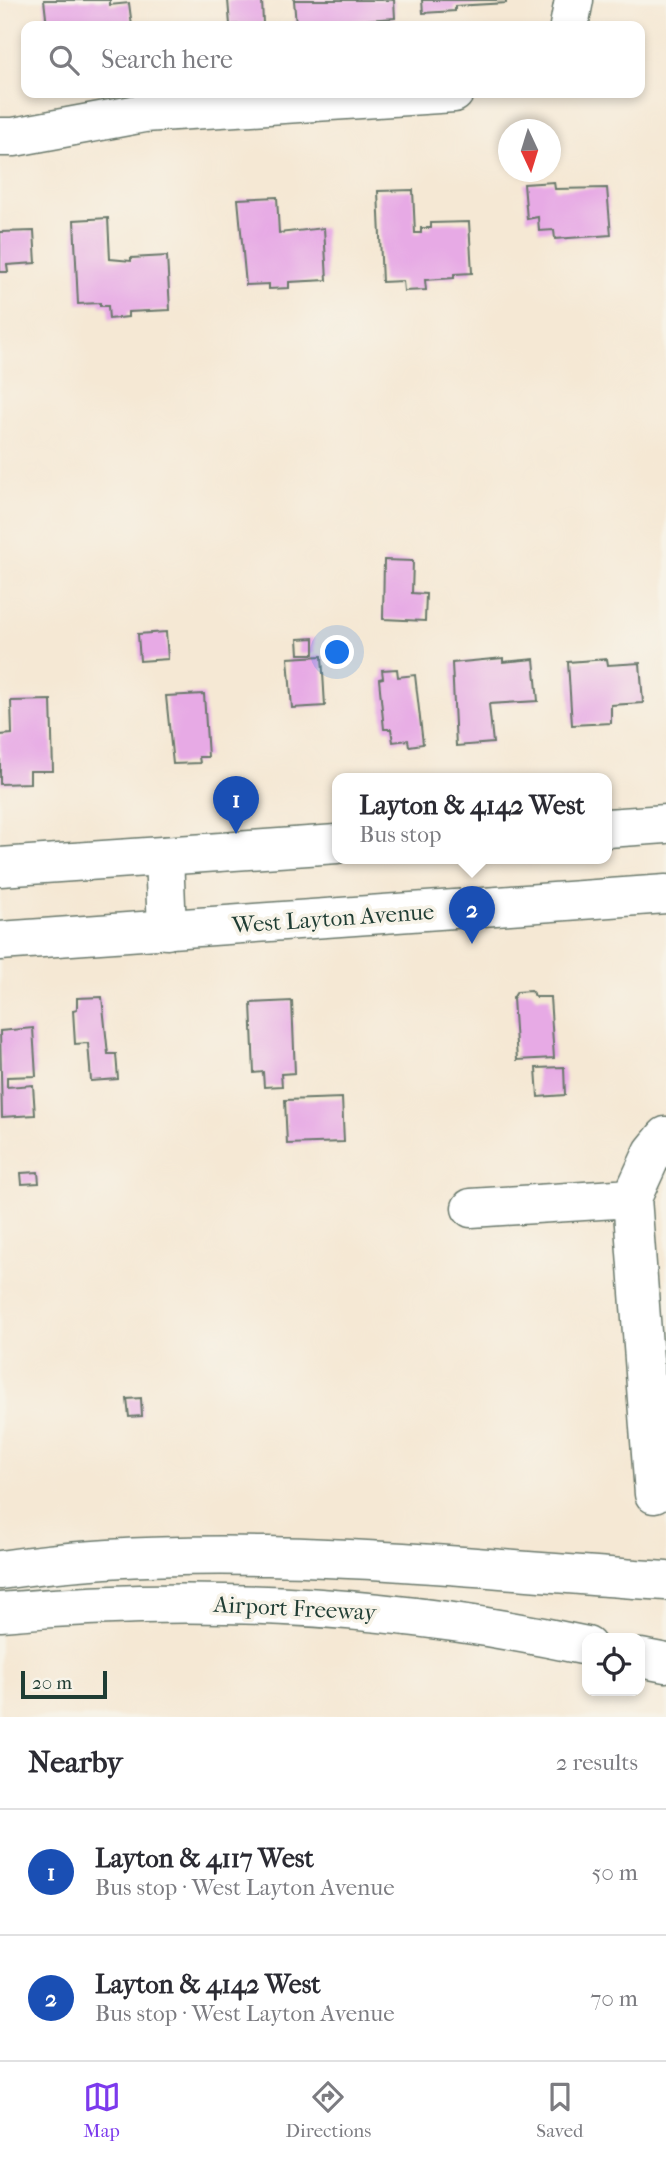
<!DOCTYPE html>
<html lang="en">
<head>
<meta charset="utf-8">
<style>
	body { margin:0; font-family:"IM FELL French Canon",serif; background:#f7f7f7; color:#2b2b33 }
	.controls { position:absolute; right:21px; bottom:21px; display:grid; overflow:hidden; border-radius:14px; box-shadow:0 4px 10px #0003 }
	.controls button { width:63px; height:63px; display:grid; place-items:center; padding:0; border:0; border-bottom:2px solid #e1e1e2; background:#fff; color:#2b2b33; font:35px sans-serif }
	.compass { position:absolute; left:498px; top:119px; width:63px; height:63px; border-radius:50%; background:#fff; box-shadow:0 4px 10px #0003; rotate:176deg }
	.scale { position:absolute; left:21px; bottom:18px; width:86px; box-sizing:border-box; padding-left:7px; border:4px solid #1f3d34; border-top:0; font-size:19px; line-height:24px; white-space:nowrap; color:#1f3d34; -webkit-text-stroke:5px #f7f3e8; paint-order:stroke }
	.you { position:absolute; left:338px; top:653px; width:24px; height:24px; margin:-18px; border:5px solid #fff; border-radius:50%; background:#1a73e8; box-shadow:0 0 0 10px #1a73e833 }
	.badge { display:grid; place-items:center; width:46px; height:46px; border-radius:50%; background:#7c3aed; color:#fff; font-size:23px; font-weight:700 }
	.pin { position:absolute; translate:-50% -58px; filter:drop-shadow(0 2px 4px #0008) }
	.pin::after { content:''; position:absolute; top:37px; width:24px; height:21px; background:inherit; clip-path:polygon(0 0,100% 0,50% 100%) }
	.popup { position:absolute; left:332px; top:773px; width:280px; height:91px; box-sizing:border-box; display:grid; place-content:center; border-radius:14px; background:#fff; filter:drop-shadow(0 2px 5px #0005); font-size:23px; white-space:nowrap; color:#7c7c81 }
	.popup b { font-size:26px; color:#2b2b33 }
	.popup::after { content:''; position:absolute; left:50%; top:100%; margin-left:-14px; border:14px solid transparent; border-top-color:#fff }
	.list { margin:0; padding:0; list-style:none }
	h2 { display:flex; justify-content:space-between; align-items:center; height:91px; margin:0; padding:0 28px; font-size:30px }
	h2 small { font-size:23px; font-weight:400; color:#7c7c81 }
	.list li { display:grid; grid-template-columns:46px 1fr auto; gap:21px; align-items:center; box-sizing:border-box; height:126px; padding:0 28px; border-top:2px solid #e1e1e2 }
	.list b { display:block; font-size:26px; white-space:nowrap }
	.list p { margin:0; font-size:23px; white-space:nowrap; color:#7c7c81 }
	.list em { font-size:23px; font-style:normal; color:#7c7c81 }
	.icon { flex:none; width:38px; height:38px; fill:none; stroke:currentColor; stroke-width:2; stroke-linecap:round; stroke-linejoin:round }
	.map { position:relative; flex:none; width:666px; height:1717px; overflow:hidden }
	.search { position:absolute; background:#fff; box-shadow:0 4px 10px #0003; left:21px; right:21px; top:21px; height:77px; display:flex; align-items:center; gap:18px; box-sizing:border-box; padding:0 24px; border-radius:14px; color:#7c7c81; font-size:26px }
	.sheet { height:343px; background:#fff }
	nav { display:flex; justify-content:space-around; align-items:center; box-sizing:border-box; height:98px; border-top:2px solid #e1e1e2; background:#fff; font-size:19px; color:#7c7c81 }
	nav a { display:grid; justify-items:center; gap:4px }
	nav .on { color:#7c3aed }
	.map>svg:first-child { display:block }
	.building { fill:#e7aae5 }
	.lines { fill:none; stroke-linecap:round; stroke-linejoin:round }
	.minor-casing { stroke:#6a796c; stroke-width:41 }
	.major-casing { stroke:#6a796c; stroke-width:41 }
	.highway-casing { stroke:#6a796c; stroke-width:41 }
	.minor { stroke:#fff; stroke-width:38 }
	.major { stroke:#fff; stroke-width:38 }
	.highway { stroke:#fff; stroke-width:38 }
	.labels { text-anchor:middle; stroke-width:7; stroke-linejoin:round; paint-order:stroke }
	.street-label { font-size:23px; fill:#1f3d34; stroke:#f7f3e8 }
</style>
</head>
<body>
<div class="map">
<svg width="666" height="1717" viewBox="0 0 666 1717">
	<rect width="100%" height="100%" fill="#f7f3e8"/>
	<filter id="ink" filterUnits="userSpaceOnUse"><feTurbulence type="fractalNoise" baseFrequency=".0143" numOctaves="2"/><feDisplacementMap in="SourceGraphic" scale="14" xChannelSelector="R" yChannelSelector="G"/><feConvolveMatrix kernelMatrix="1 2 1 2 8 2 1 2 1" color-interpolation-filters="sRGB"/></filter>
	<filter id="wash" filterUnits="userSpaceOnUse"><feTurbulence type="fractalNoise" baseFrequency=".00686" numOctaves="4" result="noise"/><feDisplacementMap in="SourceGraphic" scale="28" xChannelSelector="R" yChannelSelector="G"/><feGaussianBlur stdDeviation="1.57" result="paint"/><feColorMatrix in="noise" values="0 0 0 0 0 0 0 0 0 0 0 0 0 0 0 0 0 1.4 0 .05"/><feComposite in="paint" operator="in"/></filter>
	<g filter="url(#wash)">
		<rect width="100%" height="100%" fill="#f5e8d4"/>
		<g id="blocks">
			<path class="building" d="M44,0H110V5L129,3L132,26H47Z
				M228,0H262L263,24L230,25Z
				M294,0H394L395,18L296,25Z
				M422,0H506V3L455,6V11L423,13Z
				M554,182L555,189L607,188L611,235L555,239L554,230L539,231L538,217L527,219L524,184Z
				M413,190L415,233H421V228H431V223L469,222L472,273L454,274V278L425,280L426,290L404,291L403,281L382,282L378,191Z
				M277,197L279,233L324,228L327,280L289,282V288L269,289V284L246,285L238,199Z
				M108,218L110,259L131,261V258L167,256L170,310L128,312V317L109,319L108,306H100V303L78,304L74,220Z
				M34,231L36,263L7,265L8,272H0V232Z
				M384,560L413,561L412,593L426,594L425,621L383,619Z
				M166,632L168,659L140,661L138,634Z
				M314,638V654H299L298,639Z
				M322,656L325,706L292,708L288,658Z
				M503,658V662L534,659L538,701L489,704L493,743L456,746L452,663Z
				M607,659L608,665L640,663L643,703L611,705V723L572,725L568,662Z
				M397,669L398,677L415,675L423,744L409,746L408,740L393,742L391,729H384L379,679L383,678L382,670Z
				M204,694L208,757H199L200,763L173,764L166,696Z
				M51,700L53,771H30V783L0,784V735L12,734L11,701Z
				M531,991L536,997H550L554,1058L517,1060L513,998L517,992Z
				M102,997L108,1054H116L118,1079L91,1081L88,1043L75,1044L73,1010L77,1009V998Z
				M292,1001L295,1073L281,1074L282,1086L264,1087L263,1072L254,1073L251,1003Z
				M33,1028L36,1076L7,1077V1087L33,1085L35,1115L2,1117L0,1031Z
				M564,1067L565,1095L538,1097L536,1068Z
				M342,1098L344,1142L287,1144L285,1100Z
				M38,1172L39,1183L22,1184L21,1173Z
				M141,1398L142,1416L129,1417L127,1399Z"/>
		</g>
	</g>
	<g filter="url(#ink)">
		<use href="#blocks" fill-opacity="0" stroke="#6a796c" stroke-width="2"/>
		<g class="lines">
			<defs>
				<path id="minor" d="M569,26L574,0
					M0,137H14L144,113L454,93
					M164,856L167,930
					M471,1208L632,1198
					M654,1494L632,1198L653,1152L666,1136"/>
				<path id="major" d="M607,828L666,824
					M0,867L337,844
					M0,941L666,894"/>
				<path id="highway" d="M0,1570C220,1538 446,1567 666,1581
					M0,1612C197,1594 394,1604 587,1646
					M640,1658L666,1663"/>
			</defs>
			<use href="#minor" class="minor-casing"/>
			<use href="#major" class="major-casing"/>
			<use href="#highway" class="highway-casing"/>
			<use href="#minor" class="minor"/>
			<use href="#major" class="major"/>
			<use href="#highway" class="highway"/>
		</g>
	</g>
	<g class="labels">
		<g class="street-label">
			<text transform="translate(333 918) rotate(-4)" y="8">West Layton Avenue</text>
			<text transform="translate(295 1608) rotate(3)" y="8">Airport Freeway</text>
		</g>
	</g>
</svg>
<div class="controls">
<button><svg class="icon" aria-label="locate" viewBox="0 0 24 24"><circle cx="12" cy="12" r="6"/><path d="M12 2v4M12 18v4M2 12h4M18 12h4"/></svg></button>
</div>
<svg class="compass" viewBox="-18 -18 36 36"><path d="M0-13l5 13h-10z" fill="#e53935"/><path d="M0 13l5-13h-10z" fill="#7c7c81"/></svg>
<div class="scale">20 m</div>
<div class="you"></div>
<div class="pin badge" style="left:236px;top:834px;background:#1a4fb4">1</div>
<div class="pin badge" style="left:472px;top:944px;background:#1a4fb4">2</div>
<div class="popup"><b>Layton &amp; 4142 West</b>Bus stop</div>
<div class="search"><svg class="icon" aria-label="search" viewBox="0 0 24 24"><circle cx="10" cy="10" r="6"/><path d="M15 15l6 6"/></svg>Search here</div>
</div>
<section class="sheet">
<h2>Nearby<small>2 results</small></h2>
<ul class="list">
<li><span class="badge" style="background:#1a4fb4">1</span><div><b>Layton &amp; 4117 West</b><p>Bus stop · West Layton Avenue</p></div><em>50 m</em></li>
<li><span class="badge" style="background:#1a4fb4">2</span><div><b>Layton &amp; 4142 West</b><p>Bus stop · West Layton Avenue</p></div><em>70 m</em></li>
</ul>
</section>
<nav>
<a class="on"><svg class="icon" aria-label="map" viewBox="0 0 24 24"><path d="M3 6l6-2 6 2 6-2v14l-6 2-6-2-6 2zM9 4v14M15 6v14"/></svg>Map</a>
<a><svg class="icon" aria-label="directions" viewBox="0 0 24 24"><path d="M12 3l9 9-9 9-9-9zM9 14v-3h6M13 9l2 2-2 2"/></svg>Directions</a>
<a><svg class="icon" aria-label="saved" viewBox="0 0 24 24"><path d="M7 4h10v16l-5-4-5 4z"/></svg>Saved</a>
</nav>
</body>
</html>
